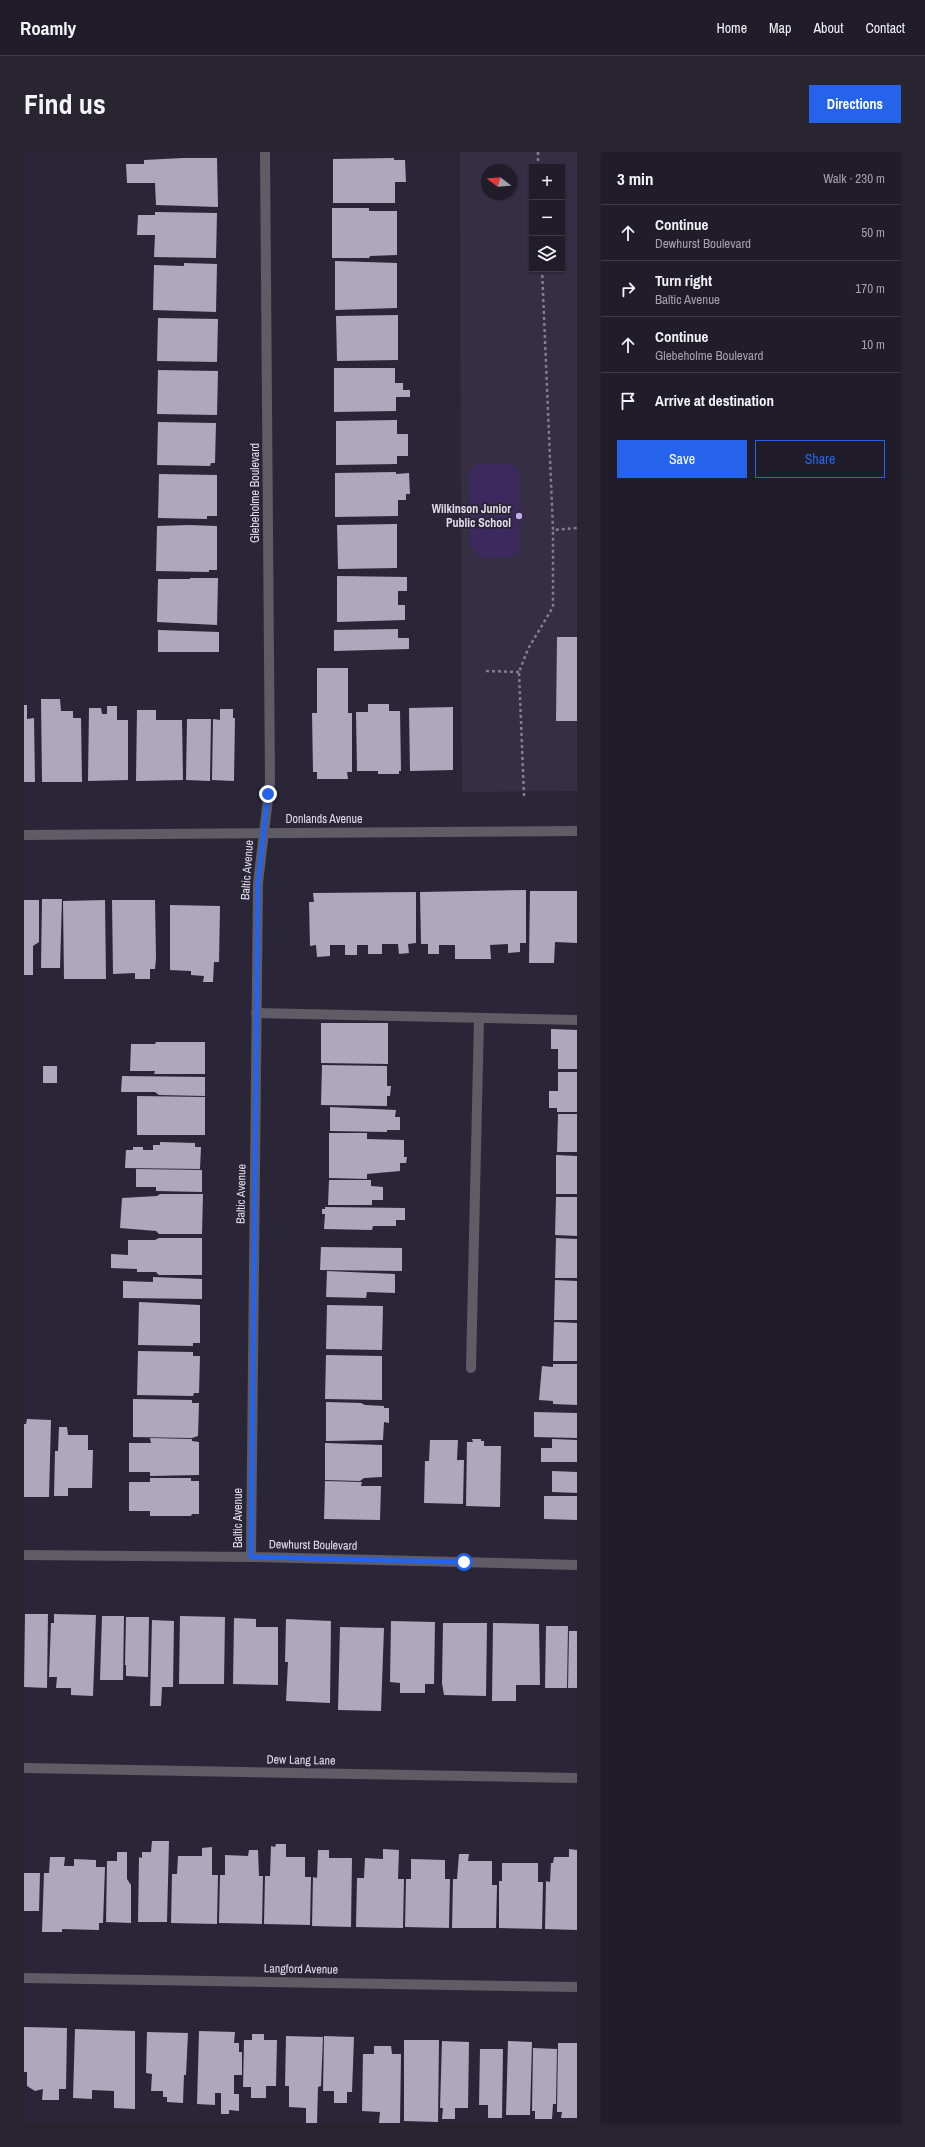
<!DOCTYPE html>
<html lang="en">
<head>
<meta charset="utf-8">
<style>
	body { margin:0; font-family:"Archivo Narrow",sans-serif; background:#282531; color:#f1f3f6 }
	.controls { position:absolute; right:12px; top:12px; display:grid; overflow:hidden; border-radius:0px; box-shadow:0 1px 3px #0004 }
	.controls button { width:36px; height:36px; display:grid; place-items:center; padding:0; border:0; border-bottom:1px solid #3d3a46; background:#201c29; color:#f1f3f6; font:20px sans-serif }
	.compass { position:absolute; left:457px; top:12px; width:36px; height:36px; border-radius:50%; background:#201c29; box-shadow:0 1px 3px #0004; rotate:286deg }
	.stop { position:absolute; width:12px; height:12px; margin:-9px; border:3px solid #2563eb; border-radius:50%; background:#fff }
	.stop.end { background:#2563eb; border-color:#fff; box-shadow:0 1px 4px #0008 }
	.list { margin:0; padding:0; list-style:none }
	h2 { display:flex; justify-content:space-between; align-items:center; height:52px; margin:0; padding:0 16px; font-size:17px }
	h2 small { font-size:13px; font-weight:400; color:#a2a1a8 }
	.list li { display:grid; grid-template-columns:26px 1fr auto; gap:12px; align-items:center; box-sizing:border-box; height:56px; padding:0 16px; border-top:1px solid #3d3a46 }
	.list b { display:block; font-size:15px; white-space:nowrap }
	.list p { margin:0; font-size:13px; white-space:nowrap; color:#a2a1a8 }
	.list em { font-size:13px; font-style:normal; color:#a2a1a8 }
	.actions { display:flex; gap:8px; padding:12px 16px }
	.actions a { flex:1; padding:9px 0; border:1px solid #2563eb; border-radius:0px; text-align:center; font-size:14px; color:#2563eb }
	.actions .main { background:#2563eb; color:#fff }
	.icon { flex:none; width:22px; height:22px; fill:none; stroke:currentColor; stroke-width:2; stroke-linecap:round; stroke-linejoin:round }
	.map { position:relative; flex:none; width:553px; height:1971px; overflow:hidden; border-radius:0px }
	header { display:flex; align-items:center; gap:24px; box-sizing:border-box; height:56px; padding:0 20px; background:#201c29; border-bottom:1px solid #3d3a46 }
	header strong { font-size:19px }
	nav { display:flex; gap:22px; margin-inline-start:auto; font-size:14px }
	.intro { display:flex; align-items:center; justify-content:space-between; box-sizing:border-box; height:96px; padding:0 24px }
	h1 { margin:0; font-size:28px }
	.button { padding:10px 18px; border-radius:0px; background:#2563eb; color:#fff; font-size:14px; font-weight:700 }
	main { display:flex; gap:24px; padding:0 24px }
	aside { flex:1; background:#201c29; border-radius:0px; box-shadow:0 1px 3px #0004 }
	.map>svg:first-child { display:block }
	.built { fill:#352e45; fill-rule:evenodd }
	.green { fill:#3c2a5e }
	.building { fill:#ada8bd }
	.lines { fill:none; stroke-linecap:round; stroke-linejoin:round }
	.path { stroke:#827e8c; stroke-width:2.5; stroke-dasharray:3 3; stroke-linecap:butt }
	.service { stroke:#5f5c65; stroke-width:10 }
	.minor { stroke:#5f5c65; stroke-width:10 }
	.tertiary { stroke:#5f5c65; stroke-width:10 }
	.route { stroke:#2563eb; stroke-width:5 }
	.poi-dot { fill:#bfa9f4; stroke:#2b2637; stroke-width:1.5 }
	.labels { text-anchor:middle; stroke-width:4; stroke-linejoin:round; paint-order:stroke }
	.street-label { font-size:12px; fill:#e0dde8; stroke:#2b2637 }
	.poi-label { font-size:12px; font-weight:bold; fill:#e0dde8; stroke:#2b2637; text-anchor:end }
</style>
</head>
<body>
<header>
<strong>Roamly</strong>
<nav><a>Home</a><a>Map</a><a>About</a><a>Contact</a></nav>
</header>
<div class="intro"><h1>Find us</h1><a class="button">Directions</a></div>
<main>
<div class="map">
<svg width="553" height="1971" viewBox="0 0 553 1971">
	<rect width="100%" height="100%" fill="#2b2637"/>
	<path class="built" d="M436,0H553V639L438,640ZM508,15H538V117H508ZM463,18H487V42H463Z"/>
	<path class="green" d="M454,312H487L495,320V398L488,405L457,406L446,393L445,320Z"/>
	<path class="building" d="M159,6H193L194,55L132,53L131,31H103L102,12H120V8Z
		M370,6V8H381L382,30H371V51H309V7Z
		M308,56H345V59H373V103L346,104L345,106H308Z
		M131,60L193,61L192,106L130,105L131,83H113L114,63H131Z
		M311,109L373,111V156L311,158Z
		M160,111L193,112L192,160L129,158L130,113L160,114Z
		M374,163V208L313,209L312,164Z
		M134,166L194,167L193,210L133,209Z
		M310,216H371V231H379V238H386V245H372V259L310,260Z
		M134,218L194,219L193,263L133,262Z
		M373,268V282H384V304H373V312L312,313V269Z
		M134,270L192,271L191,311H187L186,314L133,313Z
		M372,320V322L385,321L386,342H382V348H374V364L311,365V321Z
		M135,322L193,323V364H183V367L134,366Z
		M373,372V416L314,417L313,373Z
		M165,373L193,374V418H185V420L132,419L133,374Z
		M313,424L383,425V439H374V453H381V468L313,470Z
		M166,426H194L193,473L133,470L134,427H166Z
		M374,477V486H385V497L310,499V478Z
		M134,478L195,480V500H134Z
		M533,485H553V569H532Z
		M293,516H324V561H328V620H323L324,627H293V620H289L288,561H293Z
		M17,547H36L37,559H49V566H57L58,630H18Z
		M344,552H365V559H376L377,619H375V622H354V619H333L332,560H344Z
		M0,553H3V567L10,566L11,630H0Z
		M83,554H93V568H104V628L64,629L65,556H77L78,562H83Z
		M429,555V618L386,619L385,556Z
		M196,557H209V566H211L210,629L188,628L189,567L196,568Z
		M113,558H132V568H158L159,628L112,629Z
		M163,567H187L186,629L162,628Z
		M502,738V791H496V800L484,801V792L466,793L467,807H431V793H415V802H404V792H397L396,740Z
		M506,739H553V791L531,790L530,811H505Z
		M392,740V791L384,792L385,801L375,802L374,792H358V802H344V793H333V803H321V793H306V804L293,805L292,793L286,794L285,750H290L289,741Z
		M18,747H38L36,816H17Z
		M0,748H15V790L9,794V823H0Z
		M81,748L82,827H40L39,749Z
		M88,748H131L132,806L131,817H126V827H111V821L89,822Z
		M146,753L196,754L195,810H190L189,830H179L180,824L167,823V819L146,818Z
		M297,871H364V912L297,911Z
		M527,877L553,878V917H534V897H527Z
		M132,890H181V922H130L131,919H106L107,892H131Z
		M298,913L363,914V934H367L366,944H363V954L297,953Z
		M19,914H33V931H19Z
		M534,920H553V960H533V956H525V939H534Z
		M98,924L181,925V944L135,943L131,940H97Z
		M113,944L181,945V983H113Z
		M306,955L372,958L371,965H376V978H363V980L306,979Z
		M534,962H553V1000H533Z
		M305,981H343V987L380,988V1005H383L382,1011H376V1019L343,1022V1027L305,1026Z
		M136,990L171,991V995H177L176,1017L101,1016L102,998H109V995H119V998H129V993H136Z
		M532,1003L553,1004V1042H532Z
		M112,1017L178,1018V1040L132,1039V1035H112Z
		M305,1028H347V1034L359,1035V1048H348V1053H304Z
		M136,1042H179L178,1082H135L132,1079L96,1076L98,1046L133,1044Z
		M532,1045H553V1084L531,1083Z
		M301,1055L381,1056V1068H372V1074H349L348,1078L300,1077L301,1062H298V1057H301Z
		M135,1086H178V1123H135L132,1120H113V1117L87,1116V1102L104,1103V1088H131Z
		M532,1086L553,1087V1126H531Z
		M297,1095L378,1096V1119L296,1118Z
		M303,1119L371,1122V1141L343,1140L342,1146L302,1145Z
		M129,1125L178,1127V1147L99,1146V1129L129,1130Z
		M531,1128L553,1129V1168H530Z
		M115,1150L176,1153V1191H169V1194L114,1193Z
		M303,1153L359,1154L358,1198L302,1197Z
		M530,1170L553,1171V1209H529Z
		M114,1199L169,1200V1204H176L175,1241H170L169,1244L113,1243Z
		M302,1203L358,1204V1248L301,1247Z
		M529,1212H553V1253L529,1252V1249L515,1248L518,1214L529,1215Z
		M109,1247L168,1248V1251H175L174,1284L168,1286L109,1285Z
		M302,1250L337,1251L341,1253L360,1254V1256H365V1271L360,1270L359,1288L302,1289Z
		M510,1260L553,1261V1286L510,1285Z
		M3,1267L27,1268L25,1345H0V1272H2Z
		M35,1275H43L44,1283H64V1298H69L68,1336H44V1344H30L31,1299H34Z
		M126,1286L168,1287V1289L175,1290V1323L126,1324V1320H105V1291H127Z
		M448,1287H457V1289H460V1294H477L476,1355L442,1354L443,1290H449Z
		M528,1287L553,1288V1310H517V1296H528Z
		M406,1288H434L433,1308H440L439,1352L400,1351L401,1309H405Z
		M301,1291L358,1293V1325L340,1326L336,1329L301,1328Z
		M528,1319L553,1320V1341L528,1340Z
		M126,1326H167V1329H175V1362H168L167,1364H126V1359H105V1330H126Z
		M301,1329L338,1330L337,1334H357L356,1368L300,1367Z
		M520,1344H553V1368L520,1367Z
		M1,1462H24L23,1536L0,1535Z
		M30,1462L72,1463L69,1544L47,1543V1536H32L33,1525H25L27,1471H30Z
		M78,1464H100L99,1528H76Z
		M156,1464L201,1465L200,1532H155Z
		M102,1465H125L124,1525L102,1524V1513H101Z
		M210,1466L232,1467V1475H254V1533L209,1532Z
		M262,1467L307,1469L306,1551L262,1549L264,1510H261Z
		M128,1468L150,1469L149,1535H138L137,1554H126Z
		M367,1469L411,1470L410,1532H401V1541H376V1531L366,1530Z
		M419,1471H463L462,1544L420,1543L418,1531Z
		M469,1471L515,1472L516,1533H492V1549H468Z
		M522,1474H544L543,1536H521Z
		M316,1475L360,1476L357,1559L314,1558Z
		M545,1479H553V1536H544Z
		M128,1689H145L143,1770H114L115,1705L118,1706V1700H127Z
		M252,1692H262V1705H281V1725H287L286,1773L240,1772L241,1724H246L247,1694L251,1695Z
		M188,1695V1723H194L193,1772L147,1771L148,1722H153L154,1704H178V1696Z
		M359,1697L375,1698L374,1727H380L379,1776L332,1775L333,1726H340L341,1706L359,1707Z
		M545,1697L553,1698V1778L521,1777L522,1729L526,1730L527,1711H529L530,1705H545Z
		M225,1698H234L235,1724H239L238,1772L195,1771L196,1723H201V1703L224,1704Z
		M294,1698H305V1706H328L327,1775L288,1774L289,1725L293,1726Z
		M93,1700H103V1727L107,1733V1771L82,1770L83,1709H93Z
		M435,1702H445L444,1709H468V1733H473L472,1776H428L429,1727H433Z
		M26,1705H41L40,1714H50V1707L72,1708V1715H81L79,1771H75V1778L38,1777V1780H18L20,1721H25Z
		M387,1707L421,1708V1727H426L425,1776L381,1775L382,1727H387Z
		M478,1711H514V1730H519L518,1777L475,1776V1729H478Z
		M0,1721H16L15,1759H0Z
		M0,1875L43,1876L42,1937H35V1948H18L19,1937L11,1939L3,1934V1920H0Z
		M51,1877L111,1879V1957L90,1956V1939L68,1938V1947L49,1946Z
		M175,1879L211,1880L210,1891H215V1900H218V1923H210V1942H215V1959L205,1958V1962H197V1941H191V1953L173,1952Z
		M123,1880L164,1881L162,1923H160L159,1951L143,1950V1945H139V1939H127L128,1922L122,1921Z
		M228,1882H240V1888H253L252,1934H242V1946H227V1935H219L220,1888H228Z
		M262,1884L299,1885L297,1934L294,1935L293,1971H282V1956L265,1955V1934H261Z
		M300,1884L330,1885L328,1940H323V1951H310V1939H299Z
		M380,1888H415L414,1970L380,1969Z
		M418,1889L445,1890L444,1956H431V1967H418L419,1956H416Z
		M484,1889L508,1890L506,1963H482Z
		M534,1891H553V1966H537L538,1960H533Z
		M350,1894H367L368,1902H377L376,1971H355L356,1960L338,1959L339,1902H350Z
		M509,1896L533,1897L532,1952H529L528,1967H511V1959H508Z
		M456,1897H479L478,1966H464V1953H455Z"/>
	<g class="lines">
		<path class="path" d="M514,0V15
			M518,117L529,378L553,376
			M462,519L495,520
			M500,644L495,520L504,497L529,455V378"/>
		<path class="service" d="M232,861L553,868
			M447,1216L455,867
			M0,1616L553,1626"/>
		<path class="minor" d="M0,1403L227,1405L553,1413
			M227,1405L234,731L246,630L241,0
			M0,1826L553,1835"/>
		<path class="tertiary" d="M0,683L553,679"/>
	</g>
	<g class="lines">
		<path class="route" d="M244,642L234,731L227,1405L440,1410"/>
	</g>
	<circle class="poi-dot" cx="495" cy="364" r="4"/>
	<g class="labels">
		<g class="street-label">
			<text transform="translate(231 341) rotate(-90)" y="4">Glebeholme Boulevard</text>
			<text x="300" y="671">Donlands Avenue</text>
			<text transform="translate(223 718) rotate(-86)" y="4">Baltic Avenue</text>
			<text transform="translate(217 1042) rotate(-89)" y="4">Baltic Avenue</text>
			<text transform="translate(214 1366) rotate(-90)" y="4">Baltic Avenue</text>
			<text transform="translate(289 1393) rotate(1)" y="4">Dewhurst Boulevard</text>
			<text transform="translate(277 1608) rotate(1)" y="4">Dew Lang Lane</text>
			<text transform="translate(277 1817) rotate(1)" y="4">Langford Avenue</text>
		</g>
		<g class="poi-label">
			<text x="487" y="361">Wilkinson Junior<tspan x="487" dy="14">Public School</tspan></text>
		</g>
	</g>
</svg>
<div class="controls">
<button>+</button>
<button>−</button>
<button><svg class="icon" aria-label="layers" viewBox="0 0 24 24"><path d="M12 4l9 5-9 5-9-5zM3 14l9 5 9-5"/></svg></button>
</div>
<svg class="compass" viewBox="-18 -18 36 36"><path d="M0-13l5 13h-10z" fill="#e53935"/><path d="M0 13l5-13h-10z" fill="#a2a1a8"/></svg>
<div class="stop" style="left:440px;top:1410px"></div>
<div class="stop end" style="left:244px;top:642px"></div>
</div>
<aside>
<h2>3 min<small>Walk · 230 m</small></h2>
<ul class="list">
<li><svg class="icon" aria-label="ahead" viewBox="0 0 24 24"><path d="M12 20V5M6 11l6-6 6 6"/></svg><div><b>Continue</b><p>Dewhurst Boulevard</p></div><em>50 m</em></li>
<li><svg class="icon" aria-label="right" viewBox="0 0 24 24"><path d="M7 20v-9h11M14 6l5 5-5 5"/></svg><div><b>Turn right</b><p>Baltic Avenue</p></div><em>170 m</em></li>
<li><svg class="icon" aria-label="ahead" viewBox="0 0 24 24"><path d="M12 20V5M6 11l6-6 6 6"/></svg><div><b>Continue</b><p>Glebeholme Boulevard</p></div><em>10 m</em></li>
<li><svg class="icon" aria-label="arrive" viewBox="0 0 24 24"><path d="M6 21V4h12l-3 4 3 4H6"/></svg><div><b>Arrive at destination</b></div></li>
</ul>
<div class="actions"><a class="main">Save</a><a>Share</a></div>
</aside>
</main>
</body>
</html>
